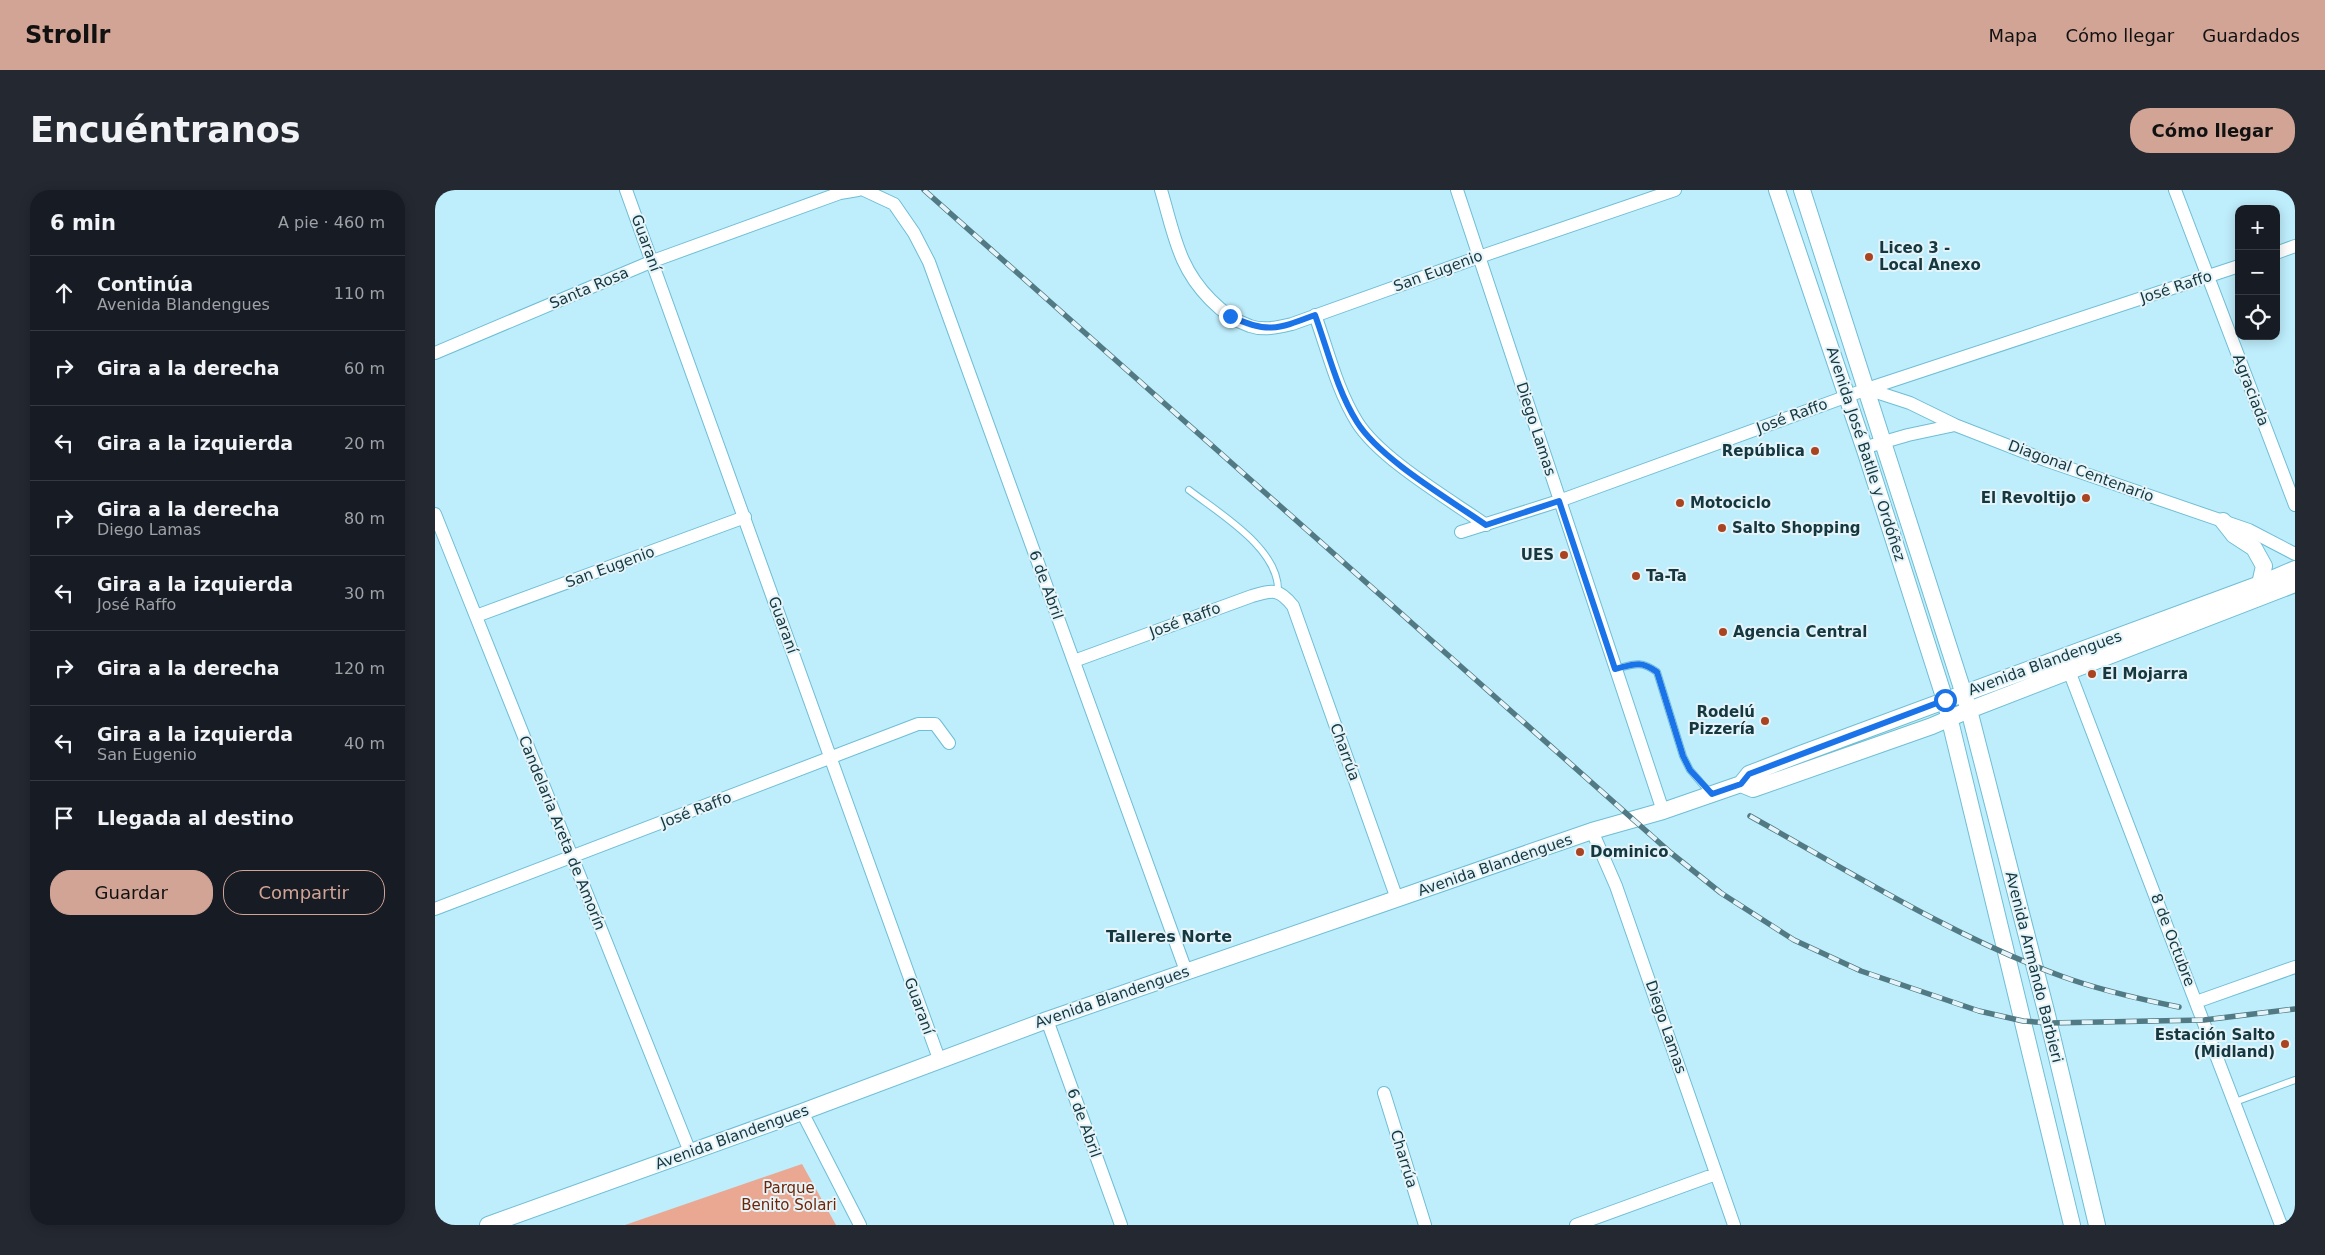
<!DOCTYPE html>
<html lang="es">
<head>
<meta charset="utf-8">
<style>
	body { margin:0; font-family:"DejaVu Sans",sans-serif; background:#242831; color:#f1f3f6 }
	.controls { position:absolute; right:15px; top:15px; display:grid; overflow:hidden; border-radius:10px; box-shadow:0 2px 12px #0003 }
	.controls button { width:45px; height:45px; display:grid; place-items:center; padding:0; border:0; border-bottom:1px solid #363941; background:#171b24; color:#f1f3f6; font:25px sans-serif }
	.stop { position:absolute; width:15px; height:15px; margin:-11px; border:4px solid #1a73e8; border-radius:50%; background:#fff }
	.stop.end { background:#1a73e8; border-color:#fff; box-shadow:0 1px 5px #0008 }
	.list { margin:0; padding:0; list-style:none }
	h2 { display:flex; justify-content:space-between; align-items:center; height:65px; margin:0; padding:0 20px; font-size:21px }
	h2 small { font-size:16px; font-weight:400; color:#9ea1a6 }
	.list li { display:grid; grid-template-columns:32px 1fr auto; gap:15px; align-items:center; box-sizing:border-box; height:75px; padding:0 20px; border-top:1px solid #363941 }
	.list b { display:block; font-size:19px; white-space:nowrap }
	.list p { margin:0; font-size:16px; white-space:nowrap; color:#9ea1a6 }
	.list em { font-size:16px; font-style:normal; color:#9ea1a6 }
	.actions { display:flex; gap:10px; padding:15px 20px }
	.actions a { flex:1; padding:11px 0; border:1px solid #d1a495; border-radius:20px; text-align:center; font-size:18px; color:#d1a495 }
	.actions .main { background:#d1a495; color:#111 }
	.icon { flex:none; width:28px; height:28px; fill:none; stroke:currentColor; stroke-width:2; stroke-linecap:round; stroke-linejoin:round }
	.map { position:relative; flex:none; width:1860px; height:1035px; overflow:hidden; border-radius:20px }
	header { display:flex; align-items:center; gap:30px; box-sizing:border-box; height:70px; padding:0 25px; background:#d1a495; color:#111 }
	header strong { font-size:24px }
	nav { display:flex; gap:28px; margin-inline-start:auto; font-size:18px }
	.intro { display:flex; align-items:center; justify-content:space-between; box-sizing:border-box; height:120px; padding:0 30px }
	h1 { margin:0; font-size:35px }
	.button { padding:12px 22px; border-radius:20px; background:#d1a495; color:#111; font-size:18px; font-weight:700 }
	main { display:flex; gap:30px; padding:0 30px }
	aside { flex:1; background:#171b24; border-radius:20px; box-shadow:0 2px 12px #0003 }
	.map>svg:first-child { display:block }
	.green { fill:#eaa892 }
	.lines { fill:none; stroke-linecap:round; stroke-linejoin:round }
	.service-casing { stroke:#6ebed5; stroke-width:8 }
	.minor-casing { stroke:#6ebed5; stroke-width:14 }
	.tertiary-casing { stroke:#6ebed5; stroke-width:18 }
	.service { stroke:#fff; stroke-width:6 }
	.minor { stroke:#fff; stroke-width:12 }
	.tertiary { stroke:#fff; stroke-width:16 }
	.rail-casing { stroke:#527a84; stroke-width:5.5 }
	.rail { stroke:#e5f4f9; stroke-width:4; stroke-dasharray:11; stroke-linecap:butt }
	.route { stroke:#1a73e8; stroke-width:6 }
	.poi-dot { fill:#aa431f; stroke:#e5f4f9; stroke-width:2 }
	.labels { text-anchor:middle; stroke-width:4; stroke-linejoin:round; paint-order:stroke }
	.street-label { font-size:15px; fill:#143740; stroke:#e5f4f9 }
	.poi-label { font-size:15px; font-weight:bold; fill:#143740; stroke:#e5f4f9; text-anchor:start }
	.park-label { font-size:15px; fill:#732405; stroke:#e5f4f9 }
	.neighbourhood-label { font-size:16px; font-weight:bold; fill:#143740; stroke:#e5f4f9 }
</style>
</head>
<body>
<header>
<strong>Strollr</strong>
<nav><a>Mapa</a><a>Cómo llegar</a><a>Guardados</a></nav>
</header>
<div class="intro"><h1>Encuéntranos</h1><a class="button">Cómo llegar</a></div>
<main>
<aside>
<h2>6 min<small>A pie · 460 m</small></h2>
<ul class="list">
<li><svg class="icon" aria-label="ahead" viewBox="0 0 24 24"><path d="M12 20V5M6 11l6-6 6 6"/></svg><div><b>Continúa</b><p>Avenida Blandengues</p></div><em>110 m</em></li>
<li><svg class="icon" aria-label="right" viewBox="0 0 24 24"><path d="M7 20v-9h11M14 6l5 5-5 5"/></svg><div><b>Gira a la derecha</b></div><em>60 m</em></li>
<li><svg class="icon" aria-label="left" viewBox="0 0 24 24"><path d="M17 20v-9H6M10 6l-5 5 5 5"/></svg><div><b>Gira a la izquierda</b></div><em>20 m</em></li>
<li><svg class="icon" aria-label="right" viewBox="0 0 24 24"><path d="M7 20v-9h11M14 6l5 5-5 5"/></svg><div><b>Gira a la derecha</b><p>Diego Lamas</p></div><em>80 m</em></li>
<li><svg class="icon" aria-label="left" viewBox="0 0 24 24"><path d="M17 20v-9H6M10 6l-5 5 5 5"/></svg><div><b>Gira a la izquierda</b><p>José Raffo</p></div><em>30 m</em></li>
<li><svg class="icon" aria-label="right" viewBox="0 0 24 24"><path d="M7 20v-9h11M14 6l5 5-5 5"/></svg><div><b>Gira a la derecha</b></div><em>120 m</em></li>
<li><svg class="icon" aria-label="left" viewBox="0 0 24 24"><path d="M17 20v-9H6M10 6l-5 5 5 5"/></svg><div><b>Gira a la izquierda</b><p>San Eugenio</p></div><em>40 m</em></li>
<li><svg class="icon" aria-label="arrive" viewBox="0 0 24 24"><path d="M6 21V4h12l-3 4 3 4H6"/></svg><div><b>Llegada al destino</b></div></li>
</ul>
<div class="actions"><a class="main">Guardar</a><a>Compartir</a></div>
</aside>
<div class="map">
<svg width="1860" height="1035" viewBox="0 0 1860 1035">
	<rect width="100%" height="100%" fill="#beedfb"/>
	<path class="green" d="M367,974L401,1035H190Z"/>
	<g class="lines">
		<defs>
			<path id="service" d="M754,300C785,324 845,359 843,402
				M1180,479C1199,474 1206,470 1222,482L1248,566L1255,580L1275,603
				M1800,912L1860,890"/>
			<path id="minor" d="M191,0L504,869
				M429,0L459,14L479,43L494,72L751,781
				M726,0C733,23 738,48 748,70C760,97 787,127 815,136C829,141 844,137 857,134L1044,67L1240,0
				M1022,0L1228,621
				M1740,0L1860,315
				M1841,63L1860,56
				M880,125C893,161 902,200 922,232C945,269 1014,309 1051,335
				M0,163L218,71L405,3L423,0
				M1432,199L1475,213L1520,235L1610,270L1814,340L1860,364
				M1431,263L1435,256L1473,245L1520,235
				M0,324L255,962
				M1026,342L1124,311L1432,199L1804,76
				M41,426L310,327
				M639,471L817,406C838,400 844,398 858,416L962,709
				M1631,473L1846,1035
				M1157,641L1181,696L1299,1035
				M0,719L483,534H500L514,553
				M1761,812L1860,777
				M612,830L686,1035
				M949,903L990,1035
				M367,922L425,1035
				M1141,1035L1281,984"/>
			<path id="tertiary" d="M1342,0L1431,263L1510,510L1637,1035
				M1367,0L1534,520L1612,825L1662,1035
				M1788,331L1799,345L1819,358L1829,376L1825,394L1828,401
				M1306,594L1318,599L1497,536L1534,520L1860,394
				M53,1035L367,922L612,830L1157,641L1228,621L1306,594L1314,584L1363,565L1825,394L1860,379"/>
		</defs>
		<use href="#service" class="service-casing"/>
		<use href="#minor" class="minor-casing"/>
		<use href="#tertiary" class="tertiary-casing"/>
		<use href="#service" class="service"/>
		<use href="#minor" class="minor"/>
		<use href="#tertiary" class="tertiary"/>
		<defs>
			<path id="rail" d="M489,0L1236,663L1286,703L1359,750L1426,781L1544,821L1588,831L1614,833L1769,830L1860,819
				M1315,626C1417,683 1517,746 1626,786C1664,800 1704,809 1744,817"/>
		</defs>
		<use href="#rail" class="rail-casing"/>
		<use href="#rail" class="rail"/>
	</g>
	<g class="lines">
		<path class="route" d="M795,126C832,144 843,139 880,125C893,161 902,200 922,232C945,269 1014,309 1051,335L1124,311L1180,479C1199,474 1206,470 1222,482L1248,566L1255,580L1277,604L1306,594L1314,584L1510,510"/>
	</g>
	<g class="poi-dot">
		<circle cx="1434" cy="67" r="5"/>
		<circle cx="1380" cy="261" r="5"/>
		<circle cx="1651" cy="308" r="5"/>
		<circle cx="1245" cy="313" r="5"/>
		<circle cx="1287" cy="338" r="5"/>
		<circle cx="1129" cy="365" r="5"/>
		<circle cx="1201" cy="386" r="5"/>
		<circle cx="1288" cy="442" r="5"/>
		<circle cx="1657" cy="484" r="5"/>
		<circle cx="1330" cy="531" r="5"/>
		<circle cx="1145" cy="662" r="5"/>
		<circle cx="1850" cy="854" r="5"/>
	</g>
	<g class="labels">
		<g class="street-label">
			<text transform="translate(211 53) rotate(70)" y="5">Guaraní</text>
			<text transform="translate(1003 81) rotate(-20)" y="5">San Eugenio</text>
			<text transform="translate(1741 97) rotate(-18)" y="5">José Raffo</text>
			<text transform="translate(154 98) rotate(-23)" y="5">Santa Rosa</text>
			<text transform="translate(1816 200) rotate(69)" y="5">Agraciada</text>
			<text transform="translate(1357 226) rotate(-20)" y="5">José Raffo</text>
			<text transform="translate(1101 239) rotate(72)" y="5">Diego Lamas</text>
			<text transform="translate(1431 264) rotate(72)" y="5">Avenida José Batlle y Ordóñez</text>
			<text transform="translate(1646 281) rotate(20)" y="5">Diagonal Centenario</text>
			<text transform="translate(175 377) rotate(-20)" y="5">San Eugenio</text>
			<text transform="translate(611 395) rotate(70)" y="5">6 de Abril</text>
			<text transform="translate(750 430) rotate(-20)" y="5">José Raffo</text>
			<text transform="translate(348 435) rotate(70)" y="5">Guaraní</text>
			<text transform="translate(1610 473) rotate(-20)" y="5">Avenida Blandengues</text>
			<text transform="translate(910 562) rotate(70)" y="5">Charrúa</text>
			<text transform="translate(261 620) rotate(-21)" y="5">José Raffo</text>
			<text transform="translate(127 643) rotate(68)" y="5">Candelaria Areta de Amorín</text>
			<text transform="translate(1060 675) rotate(-19)" y="5">Avenida Blandengues</text>
			<text transform="translate(1738 750) rotate(69)" y="5">8 de Octubre</text>
			<text transform="translate(1599 777) rotate(76)" y="5">Avenida Armando Barbieri</text>
			<text transform="translate(677 807) rotate(-19)" y="5">Avenida Blandengues</text>
			<text transform="translate(484 816) rotate(70)" y="5">Guaraní</text>
			<text transform="translate(1231 837) rotate(71)" y="5">Diego Lamas</text>
			<text transform="translate(649 933) rotate(70)" y="5">6 de Abril</text>
			<text transform="translate(297 947) rotate(-20)" y="5">Avenida Blandengues</text>
			<text transform="translate(969 969) rotate(73)" y="5">Charrúa</text>
		</g>
		<g class="poi-label">
			<text x="1444" y="63">Liceo 3 -<tspan x="1444" dy="17">Local Anexo</tspan></text>
			<text x="1370" y="266" text-anchor="end">República</text>
			<text x="1641" y="313" text-anchor="end">El Revoltijo</text>
			<text x="1255" y="318">Motociclo</text>
			<text x="1297" y="343">Salto Shopping</text>
			<text x="1119" y="370" text-anchor="end">UES</text>
			<text x="1211" y="391">Ta-Ta</text>
			<text x="1298" y="447">Agencia Central</text>
			<text x="1667" y="489">El Mojarra</text>
			<text x="1320" y="527" text-anchor="end">Rodelú<tspan x="1320" dy="17">Pizzería</tspan></text>
			<text x="1155" y="667">Dominico</text>
			<text x="1840" y="850" text-anchor="end">Estación Salto<tspan x="1840" dy="17">(Midland)</tspan></text>
		</g>
		<g class="park-label">
			<text x="354" y="1003">Parque<tspan x="354" dy="17">Benito Solari</tspan></text>
		</g>
		<g class="neighbourhood-label">
			<text x="734" y="752">Talleres Norte</text>
		</g>
	</g>
</svg>
<div class="controls">
<button>+</button>
<button>−</button>
<button><svg class="icon" aria-label="locate" viewBox="0 0 24 24"><circle cx="12" cy="12" r="6"/><path d="M12 2v4M12 18v4M2 12h4M18 12h4"/></svg></button>
</div>
<div class="stop" style="left:1510px;top:510px"></div>
<div class="stop end" style="left:795px;top:126px"></div>
</div>
</main>
</body>
</html>
